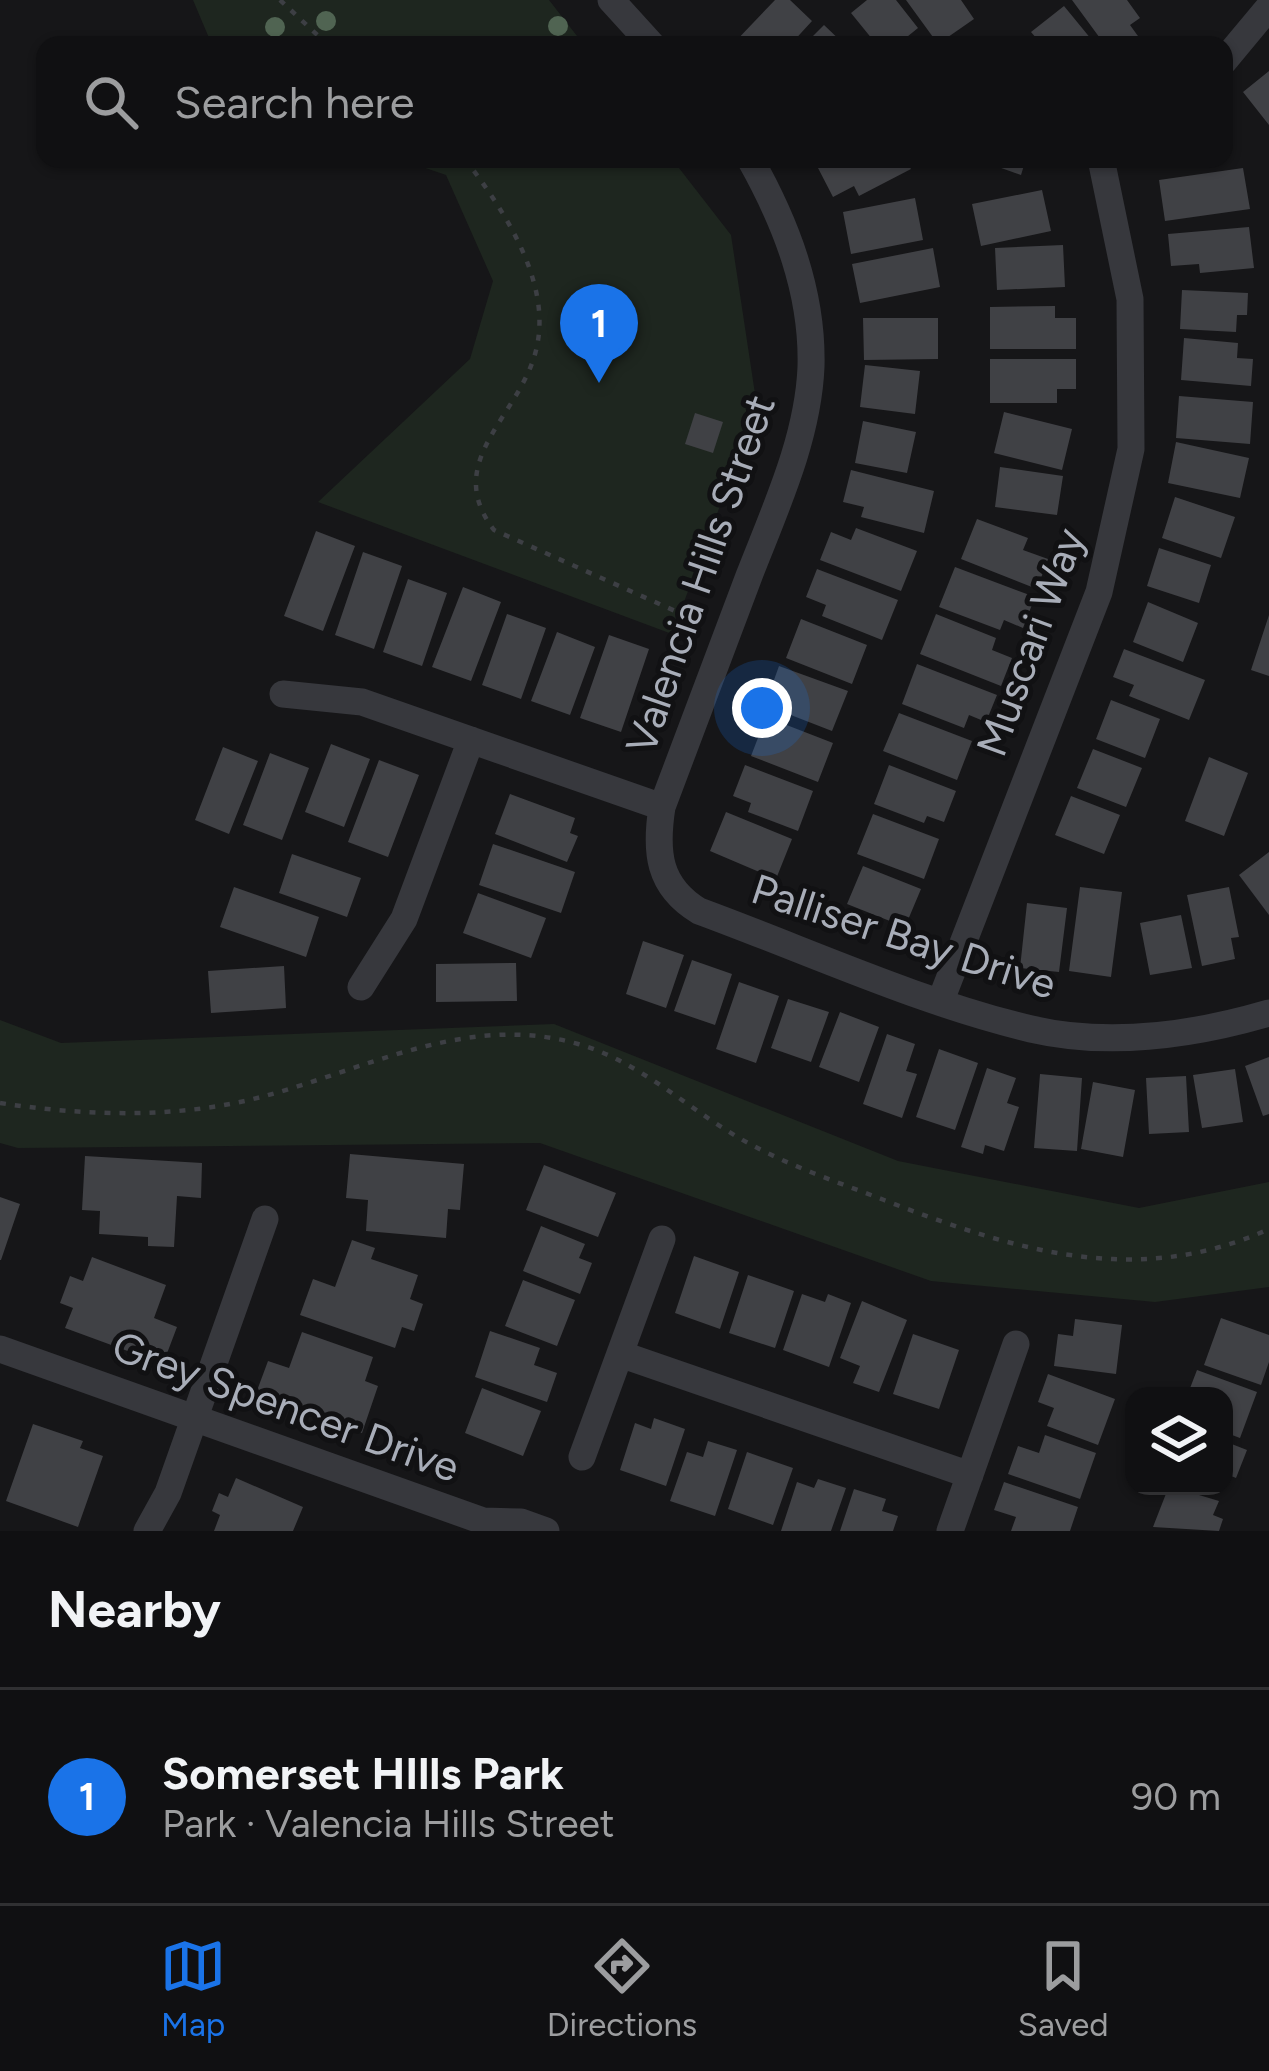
<!DOCTYPE html>
<html lang="en">
<head>
<meta charset="utf-8">
<style>
	body { margin:0; font-family:Figtree,sans-serif; background:#1e1e20; color:#f1f3f6 }
	.controls { position:absolute; right:36px; bottom:36px; display:grid; overflow:hidden; border-radius:24px; box-shadow:0 3px 9px #0004 }
	.controls button { width:108px; height:108px; display:grid; place-items:center; padding:0; border:0; border-bottom:3px solid #303032; background:#101012; color:#f1f3f6; font:60px sans-serif }
	.you { position:absolute; left:762px; top:708px; width:42px; height:42px; margin:-30px; border:9px solid #fff; border-radius:50%; background:#1a73e8; box-shadow:0 0 0 18px #1a73e833 }
	.badge { display:grid; place-items:center; width:78px; height:78px; border-radius:50%; background:#1a73e8; color:#fff; font-size:39px; font-weight:700 }
	.pin { position:absolute; translate:-50% -99px; filter:drop-shadow(0 3px 6px #0008) }
	.pin::after { content:''; position:absolute; top:63px; width:42px; height:36px; background:inherit; clip-path:polygon(0 0,100% 0,50% 100%) }
	.list { margin:0; padding:0; list-style:none }
	h2 { display:flex; justify-content:space-between; align-items:center; height:156px; margin:0; padding:0 48px; font-size:51px }
	h2 small { font-size:39px; font-weight:400; color:#9c9d9f }
	.list li { display:grid; grid-template-columns:78px 1fr auto; gap:36px; align-items:center; box-sizing:border-box; height:216px; padding:0 48px; border-top:3px solid #303032 }
	.list b { display:block; font-size:45px; white-space:nowrap }
	.list p { margin:0; font-size:39px; white-space:nowrap; color:#9c9d9f }
	.list em { font-size:39px; font-style:normal; color:#9c9d9f }
	.icon { flex:none; width:66px; height:66px; fill:none; stroke:currentColor; stroke-width:2; stroke-linecap:round; stroke-linejoin:round }
	.map { position:relative; flex:none; width:1269px; height:1531px; overflow:hidden }
	.search { position:absolute; background:#101012; box-shadow:0 3px 9px #0004; left:36px; right:36px; top:36px; height:132px; display:flex; align-items:center; gap:30px; box-sizing:border-box; padding:0 42px; border-radius:24px; color:#9c9d9f; font-size:45px }
	.sheet { height:372px; background:#101012 }
	nav { display:flex; justify-content:space-around; align-items:center; box-sizing:border-box; height:168px; border-top:3px solid #303032; background:#101012; font-size:33px; color:#9c9d9f }
	nav a { display:grid; justify-items:center; gap:6px }
	nav .on { color:#1a73e8 }
	.map>svg:first-child { display:block }
	.green { fill:#1e261f }
	.building { fill:#404145 }
	.lines { fill:none; stroke-linecap:round; stroke-linejoin:round }
	.path { stroke:#3d3f44; stroke-width:4.5; stroke-dasharray:6 9; stroke-linecap:butt }
	.minor { stroke:#37383d; stroke-width:27 }
	.tree { fill:#506452 }
	.labels { text-anchor:middle; stroke-width:10; stroke-linejoin:round; paint-order:stroke }
	.street-label { font-size:42px; fill:#a8adb8; stroke:#111113 }
</style>
</head>
<body>
<div class="map">
<svg width="1269" height="1531" viewBox="0 0 1269 1531">
	<rect width="100%" height="100%" fill="#161618"/>
	<path class="green" d="M193,0H549L584,45H212Z
		M399,159H672L731,235L757,407L672,634L318,502L470,359L493,281L446,175Z
		M0,1020L61,1043L554,1024L898,1161L1139,1208L1269,1182V1287L1155,1302L931,1281L540,1143L18,1148L0,1143Z"/>
	<path class="building" d="M775,0H790L812,21L790,45H732Z
		M867,0H896L918,28L897,45H877L851,13Z
		M906,0H961L974,19L938,44Z
		M1072,0H1127L1140,18L1130,25L1143,43L1105,45Z
		M1064,6L1096,45H1042L1031,32Z
		M824,25L845,45H804Z
		M1269,71V125L1243,92Z
		M835,159H905L911,169L859,196L854,186L833,197L818,168Z
		M976,159H1026L1021,175Z
		M1243,168L1250,209L1165,221L1159,180Z
		M1042,190L1051,231L981,246L972,204Z
		M915,198L923,240L851,254L843,212Z
		M1249,227L1254,268L1200,273L1199,264L1171,266L1168,234Z
		M1063,245L1065,287L997,290L995,248Z
		M933,248L940,287L860,303L852,264Z
		M1182,290L1248,293L1247,315H1237L1236,332L1180,329Z
		M1055,306V318H1076V349H990V307Z
		M863,318H938V359L864,360Z
		M1184,338L1238,343L1237,358L1253,359L1251,386L1181,380Z
		M990,359H1076V389H1057V403H990Z
		M865,365L920,371L915,414L860,407Z
		M1179,396L1253,402L1250,444L1176,438Z
		M1004,412L1072,429L1062,470L994,453Z
		M695,413L723,422L713,453L685,444Z
		M863,421L916,432L907,473L855,463Z
		M1176,442L1249,458L1240,498L1168,483Z
		M1000,467L1063,476L1057,515L995,507Z
		M851,470L934,491L924,533L861,517L864,507L843,502Z
		M1175,497L1235,517L1221,558L1162,538Z
		M977,519L1028,538L1023,550L1048,559L1037,589L961,559Z
		M856,528L917,551L901,591L820,560L831,532L851,540Z
		M316,531L355,546L323,631L284,616Z
		M1159,548L1211,565L1199,603L1147,586Z
		M363,552L402,566L374,649L335,635Z
		M955,567L1035,597L1023,628L1004,620L1000,630L939,607Z
		M817,569L898,600L882,640L822,616L826,605L806,597Z
		M408,579L447,593L422,666L383,652Z
		M463,587L501,602L471,681L432,667Z
		M1148,602L1198,623L1183,662L1133,642Z
		M507,614L546,628L521,699L482,685Z
		M936,614L996,638L992,650L1012,658L1001,686L920,654Z
		M1269,615V676L1251,670Z
		M801,619L867,645L852,684L786,658Z
		M557,632L595,647L570,715L531,701Z
		M609,635L649,649L621,732L580,718Z
		M1124,649L1205,680L1189,720L1129,696L1134,685L1113,677Z
		M917,664L997,695L986,722L969,715L964,728L902,704Z
		M779,666L848,691L832,731L765,705Z
		M1111,700L1160,719L1145,758L1096,739Z
		M899,713L972,741L957,780L883,751Z
		M766,717L833,743L818,782L751,756Z
		M331,744L370,759L344,827L305,812Z
		M223,747L258,761L229,834L195,820Z
		M1093,749L1142,768L1126,807L1077,788Z
		M270,753L309,768L282,840L243,825Z
		M1209,757L1248,773L1224,836L1185,821Z
		M379,760L419,775L388,857L348,842Z
		M745,765L813,791L798,831L748,812L751,803L733,796Z
		M889,765L956,791L944,822L927,816L924,823L874,804Z
		M510,794L575,818L570,833L578,836L567,862L495,834Z
		M1071,796L1120,815L1104,854L1055,835Z
		M726,812L792,839L776,879L710,851Z
		M873,814L939,839L924,879L857,854Z
		M493,844L575,872L561,913L479,885Z
		M1269,852V915L1239,875Z
		M292,854L361,878L347,917L279,893Z
		M863,866L921,889L905,927L847,904Z
		M234,887L319,917L306,957L220,927Z
		M1080,887L1122,892L1111,977L1069,971Z
		M1229,887L1239,937L1231,938L1235,959L1202,966L1187,895Z
		M478,893L546,918L531,958L463,933Z
		M1027,903L1067,908L1059,972L1020,968Z
		M1181,915L1192,968L1150,975L1140,923Z
		M643,941L684,955L666,1008L626,994Z
		M692,960L732,974L715,1025L674,1011Z
		M516,963L517,1001L436,1002V964Z
		M284,966L286,1008L211,1013L208,971Z
		M739,982L779,996L756,1063L716,1049Z
		M788,999L829,1012L811,1062L771,1048Z
		M840,1012L879,1027L859,1082L819,1067Z
		M887,1034L915,1044L906,1071L917,1074L902,1118L863,1104Z
		M939,1049L978,1063L955,1130L916,1117Z
		M1269,1057V1114L1263,1116L1245,1066Z
		M987,1068L1016,1078L1007,1103L1019,1107L1004,1151L985,1145L983,1154L961,1147Z
		M1235,1069L1243,1122L1202,1128L1193,1075Z
		M1040,1074L1082,1078L1077,1151L1034,1148Z
		M1186,1076L1189,1132L1149,1134L1146,1078Z
		M1093,1082L1135,1090L1123,1157L1081,1149Z
		M350,1154L464,1164L460,1210L448,1209L446,1238L366,1231L368,1200L346,1198Z
		M85,1156L202,1163L201,1198L177,1196L174,1247L148,1246V1237L99,1234L100,1211L82,1210Z
		M544,1165L616,1193L598,1237L526,1210Z
		M0,1197L20,1204L1,1260H0Z
		M541,1226L585,1244L579,1258L592,1263L580,1294L523,1271Z
		M352,1240L375,1248L371,1259L418,1275L410,1299L423,1304L414,1331L402,1327L395,1348L300,1315L313,1279L335,1287Z
		M694,1256L739,1272L720,1329L675,1313Z
		M92,1257L166,1285L154,1318L177,1327L163,1364L65,1328L73,1308L60,1303L70,1276L83,1281Z
		M748,1275L794,1291L775,1348L729,1333Z
		M523,1280L575,1300L557,1346L505,1326Z
		M802,1294L825,1302L828,1294L851,1303L829,1367L783,1350Z
		M862,1301L907,1320L879,1392L853,1383L860,1366L840,1358Z
		M1221,1318L1269,1335V1362L1261,1385L1204,1365Z
		M1075,1319L1122,1325L1116,1374L1054,1366L1058,1334L1073,1336Z
		M490,1331L540,1348L534,1365L557,1373L547,1402L475,1377Z
		M302,1332L373,1357L365,1381L378,1386L362,1433L255,1396L268,1361L289,1368Z
		M913,1334L959,1350L939,1409L893,1394Z
		M1197,1370L1257,1392L1240,1438L1224,1432V1396H1187Z
		M1048,1374L1115,1399L1098,1445L1047,1426L1054,1408L1038,1402Z
		M482,1388L541,1411L523,1456L465,1433Z
		M654,1418L685,1429L666,1486L620,1470L635,1423L651,1429Z
		M33,1424L83,1441L80,1448L103,1456L78,1527L6,1501Z
		M1045,1435L1096,1453L1080,1499L1008,1474L1018,1446L1039,1453Z
		M708,1441L737,1450L715,1516L670,1501L687,1452L703,1457Z
		M1224,1441L1247,1450L1236,1478L1224,1473Z
		M747,1452L793,1468L773,1525L728,1509Z
		M236,1478L303,1507L293,1531H214L220,1515L212,1511L219,1493L228,1497Z
		M818,1479L846,1488L831,1531H781L797,1482L814,1488Z
		M1004,1482L1078,1507L1070,1531H1011L1016,1517L994,1510Z
		M1169,1486L1219,1501L1213,1515L1223,1519L1219,1531L1153,1527Z
		M854,1489L886,1499L882,1511L898,1516L893,1531H840Z"/>
	<g class="lines">
		<path class="path" d="M280,0L328,45
			M465,159C503,209 551,280 537,346C523,415 440,460 494,530L693,619
			M0,1103C85,1116 178,1119 261,1097C365,1070 468,1012 578,1044C642,1062 692,1113 750,1144C792,1167 840,1183 884,1200C1013,1250 1137,1289 1269,1229"/>
		<path class="minor" d="M611,0L652,45
			M1224,61L1269,7
			M750,159C786,223 813,292 811,367C808,439 775,509 749,576C720,653 691,730 662,807C655,852 658,886 699,911C808,951 918,1002 1031,1029C1109,1047 1194,1035 1269,1013
			M283,694L362,702L662,807
			M361,987L404,919L471,740
			M941,1000L1099,592L1131,449L1130,299L1101,159
			M0,1349L483,1521L521,1522L546,1531
			M620,1354L970,1475
			M582,1457L662,1239
			M147,1531L168,1493L265,1219
			M950,1531L1016,1344"/>
	</g>
	<g class="tree">
		<circle cx="326" cy="21" r="10"/>
		<circle cx="558" cy="26" r="10"/>
		<circle cx="275" cy="27" r="10"/>
	</g>
	<g class="labels">
		<g class="street-label">
			<text transform="translate(700 574) rotate(-71)" y="15">Valencia Hills Street</text>
			<text transform="translate(1030 642) rotate(-70)" y="15">Muscari Way</text>
			<text transform="translate(904 936) rotate(18)" y="15">Palliser Bay Drive</text>
			<text transform="translate(286 1406) rotate(20)" y="15">Grey Spencer Drive</text>
		</g>
	</g>
</svg>
<div class="controls">
<button><svg class="icon" aria-label="layers" viewBox="0 0 24 24"><path d="M12 4l9 5-9 5-9-5zM3 14l9 5 9-5"/></svg></button>
</div>
<div class="you"></div>
<div class="pin badge" style="left:599px;top:383px">1</div>
<div class="search"><svg class="icon" aria-label="search" viewBox="0 0 24 24"><circle cx="10" cy="10" r="6"/><path d="M15 15l6 6"/></svg>Search here</div>
</div>
<section class="sheet">
<h2>Nearby<small></small></h2>
<ul class="list">
<li><span class="badge">1</span><div><b>Somerset HIlls Park</b><p>Park · Valencia Hills Street</p></div><em>90 m</em></li>
</ul>
</section>
<nav>
<a class="on"><svg class="icon" aria-label="map" viewBox="0 0 24 24"><path d="M3 6l6-2 6 2 6-2v14l-6 2-6-2-6 2zM9 4v14M15 6v14"/></svg>Map</a>
<a><svg class="icon" aria-label="directions" viewBox="0 0 24 24"><path d="M12 3l9 9-9 9-9-9zM9 14v-3h6M13 9l2 2-2 2"/></svg>Directions</a>
<a><svg class="icon" aria-label="saved" viewBox="0 0 24 24"><path d="M7 4h10v16l-5-4-5 4z"/></svg>Saved</a>
</nav>
</body>
</html>
